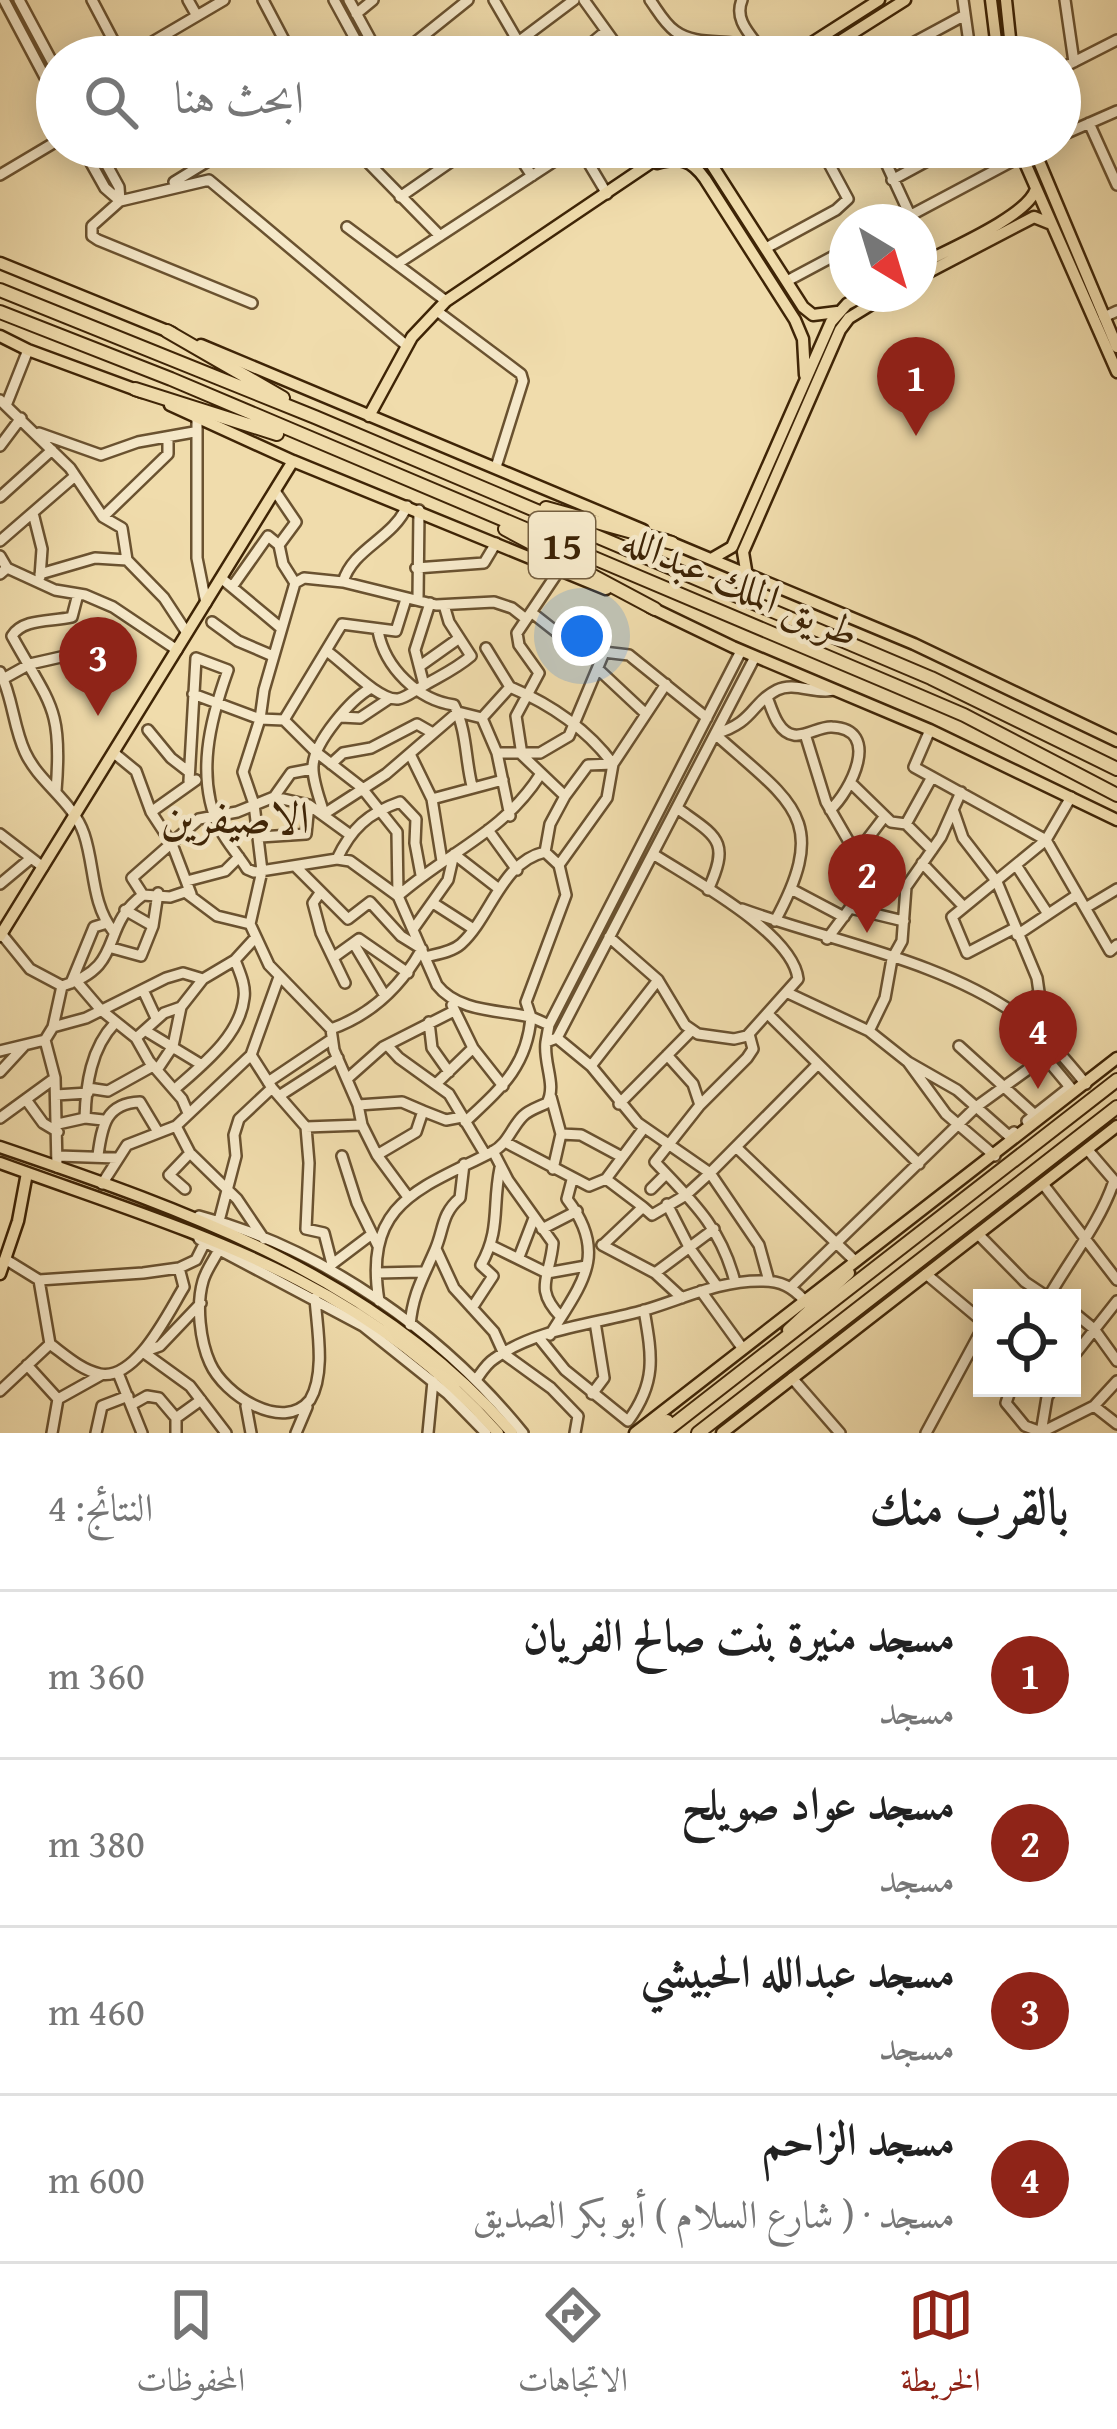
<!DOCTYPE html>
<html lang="ar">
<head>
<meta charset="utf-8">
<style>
	body { margin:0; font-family:"Gentium Book Plus",Amiri,serif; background:#f6f6f6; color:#222; direction:rtl }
	.controls { position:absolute; right:36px; bottom:36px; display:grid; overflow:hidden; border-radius:0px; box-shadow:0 6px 30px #0003 }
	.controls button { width:108px; height:108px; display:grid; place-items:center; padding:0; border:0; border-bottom:3px solid #e0e0e0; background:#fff; color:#222; font:60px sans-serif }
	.compass { position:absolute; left:829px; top:204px; width:108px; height:108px; border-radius:50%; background:#fff; box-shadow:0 6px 30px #0003; rotate:142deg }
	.you { position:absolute; left:582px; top:636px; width:42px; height:42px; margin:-30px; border:9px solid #fff; border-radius:50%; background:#1a73e8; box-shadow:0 0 0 18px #1a73e833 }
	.badge { display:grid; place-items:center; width:78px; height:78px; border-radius:50%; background:#8f2418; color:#fff; font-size:39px; font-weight:700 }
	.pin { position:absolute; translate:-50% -99px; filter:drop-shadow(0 3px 6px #0008) }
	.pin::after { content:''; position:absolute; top:63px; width:42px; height:36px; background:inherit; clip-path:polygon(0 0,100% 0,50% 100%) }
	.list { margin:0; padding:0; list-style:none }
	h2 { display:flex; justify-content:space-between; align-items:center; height:156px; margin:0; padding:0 48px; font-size:51px }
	h2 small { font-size:39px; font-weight:400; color:#767676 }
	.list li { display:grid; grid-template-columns:78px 1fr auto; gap:36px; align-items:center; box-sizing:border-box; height:168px; padding:0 48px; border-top:3px solid #e0e0e0 }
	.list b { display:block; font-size:45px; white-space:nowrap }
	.list p { margin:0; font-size:39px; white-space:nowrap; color:#767676 }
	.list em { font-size:39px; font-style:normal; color:#767676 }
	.icon { flex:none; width:66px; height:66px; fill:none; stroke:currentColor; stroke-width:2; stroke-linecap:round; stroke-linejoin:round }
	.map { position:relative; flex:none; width:1117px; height:1433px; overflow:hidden; direction:ltr }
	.search { position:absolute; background:#fff; box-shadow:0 6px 30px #0003; left:36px; right:36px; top:36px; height:132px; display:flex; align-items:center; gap:30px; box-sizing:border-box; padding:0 42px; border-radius:66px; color:#767676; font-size:45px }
	.sheet { height:828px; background:#fff }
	nav { display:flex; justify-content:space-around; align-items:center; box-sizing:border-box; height:168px; border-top:3px solid #e0e0e0; background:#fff; font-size:33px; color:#767676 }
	nav a { display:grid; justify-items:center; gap:6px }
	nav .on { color:#8f2418 }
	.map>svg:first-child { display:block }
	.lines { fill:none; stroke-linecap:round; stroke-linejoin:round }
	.minor-casing { stroke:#6a5230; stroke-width:14 }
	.major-casing { stroke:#3e2406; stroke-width:15 }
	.highway-casing { stroke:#3e2406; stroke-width:16 }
	.minor { stroke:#f5e8c9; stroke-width:9 }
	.major { stroke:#f0dcac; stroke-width:10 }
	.highway { stroke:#f0dcac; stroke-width:12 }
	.labels { text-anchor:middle; stroke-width:9; stroke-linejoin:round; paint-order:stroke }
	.shield { fill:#f5e8c9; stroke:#755f40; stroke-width:3 }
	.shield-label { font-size:39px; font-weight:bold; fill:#3e2406 }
	.street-label { font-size:42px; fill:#3e2406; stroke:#f5e8c9 }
	.neighbourhood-label { font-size:45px; fill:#3e2406; stroke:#f5e8c9 }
</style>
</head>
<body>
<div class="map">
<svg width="1117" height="1433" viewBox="0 0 1117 1433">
	<rect width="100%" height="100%" fill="#f0dcac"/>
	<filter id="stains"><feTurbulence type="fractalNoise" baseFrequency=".00167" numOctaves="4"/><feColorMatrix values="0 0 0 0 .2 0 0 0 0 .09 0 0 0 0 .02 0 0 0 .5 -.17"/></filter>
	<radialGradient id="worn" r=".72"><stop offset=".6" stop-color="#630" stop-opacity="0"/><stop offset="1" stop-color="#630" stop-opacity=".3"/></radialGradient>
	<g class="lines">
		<defs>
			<path id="minor" d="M4,0L57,100
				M19,0L57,71
				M92,0L122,57
				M188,0L197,16
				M263,0L293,57
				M334,0L365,57
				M349,0L380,57
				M494,0L527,57
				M584,0L625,57
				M650,0C658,11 664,23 675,31C702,51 743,32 767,57
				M742,0C734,19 749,33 760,48
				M963,0L971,57
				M1065,0L1074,62
				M356,14L373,0
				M518,42L574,0
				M127,57L224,0
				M254,57L285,41
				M397,57L468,0
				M500,57L521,46
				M575,57L606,31
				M887,57L965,15
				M1060,69L1117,40
				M1089,123L1117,185
				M1060,136L1117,111
				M82,147L105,188L120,201
				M97,147L119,187L120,201
				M353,147L440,236
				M513,147L532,176
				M579,147L607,194
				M649,147L657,159
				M907,147L886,163L910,215
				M0,175L57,141
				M892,180L953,147
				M174,182L231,147
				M400,197L472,147
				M898,222L1022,156
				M347,227L446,301
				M766,248L836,210L848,199L820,147
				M397,264L576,147
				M787,281L847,249
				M252,303L98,240L92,236V226L120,201L209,180L407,346
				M437,311L521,374L523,381L496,467
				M1104,317L1117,311
				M0,400L70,468L103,517L122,528L127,560
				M7,403L28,350
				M197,417V558L206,603
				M39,433L101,455L138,442L194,432
				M0,446L21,418
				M0,497L52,450
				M33,513L42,549L40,577
				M103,517L168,454V437
				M0,541L75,476
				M0,556L7,568L0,574
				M7,568L55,590L85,595L113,607L177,650
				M416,568L484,563L496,543
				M560,569L517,633L519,645L539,673L516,716L522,755L565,796L588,765L613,764L666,684
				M40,574L95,558L127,560L164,598L187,633
				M221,578L281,628
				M343,582C353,548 393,539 407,506
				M295,583L304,578L343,582L436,605L494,602L512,608L526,619
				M232,587L268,536L279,545
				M418,599L419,510
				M531,612L578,649L629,655L707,718
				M212,622L238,641L273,656
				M378,631C385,668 418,700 454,705C467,731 465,758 472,786
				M741,651L549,1025L546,1042L557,1038L755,657
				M328,652C344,663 379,701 398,699C406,698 415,690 423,686C440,676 456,669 471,656L449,622L444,605
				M420,666L458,639
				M599,670L646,714
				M0,672C13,698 13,726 25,752C39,783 73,801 84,834C95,866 91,903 113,931
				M3,679L30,664L114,645
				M424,685L415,650L430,603
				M510,687C550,704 587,729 613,764L607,798L559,865L566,895L526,1002L531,1017L549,1025
				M371,688C351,699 314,742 313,766C312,780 320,799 324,814L386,774L458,712L482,718
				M193,694L260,719L264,690L295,583L283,564L279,545L296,522L275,491
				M767,697C772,710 778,733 794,735C806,737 820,726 832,727C882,729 851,791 830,810
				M341,717L360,718L390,698
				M482,718L497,753L510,816
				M482,718L510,687L486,648
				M284,720L342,624L396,631L406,599
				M148,730L171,758L189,772
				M930,730L914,767L1046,840L1110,951L1117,945
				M715,734C792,803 831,818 775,921
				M715,734C755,722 750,704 777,690C794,681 816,695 834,690
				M805,734L826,802L856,854L858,875L850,908L827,939
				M114,753L136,771L151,812L172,844L191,894
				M497,753H540L569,736L603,655
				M410,754L432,799L442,861
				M331,764L343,753L371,748L417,724L431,732
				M189,781L196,658L228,670C210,720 195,778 220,829C227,843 239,856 247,869L254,872L337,859L350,861L398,896L437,985C458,1012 499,1010 531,1017C527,1067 500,1089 465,1122
				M852,784L891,822L906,824L932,850
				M56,791C63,707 50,705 12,636C23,618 52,622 72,617L78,594
				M274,797L291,773L312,769
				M432,799L503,780
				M677,808C717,837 731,840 708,890
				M151,812L196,780
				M954,812L963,838L997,882L1037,978L1039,992L1019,1016
				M885,816L856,854C879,858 891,871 906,887
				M906,824L932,777
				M488,830L517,870
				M0,834L43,867
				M260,837L306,834L309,805
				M454,854L499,889
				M337,859C351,829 368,813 400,802L416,819L415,843L421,875
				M922,863L964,907
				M559,865L545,852L550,824L565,796
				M1016,865L1048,914
				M295,866L348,919L370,902L401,936L422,949C401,986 371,1015 331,1029
				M187,881L225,871L239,857
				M0,884L30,859
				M791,889L844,917
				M320,893L313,903L321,933L345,983
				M143,895L132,878L199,819L237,812L274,797L309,805L349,834
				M398,896L397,832L361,787L316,752L284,720L260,719L243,772L254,804L262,871L250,924L269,965L331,1029L334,1050L358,1105L362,1125L377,1155L408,1197
				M398,896C449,851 502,834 540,775
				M433,903L472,928
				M1087,907L1117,889
				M850,908L904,921
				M742,909C833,942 941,960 1020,1017C1046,1035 1066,1060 1086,1084
				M125,910L153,926
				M414,928L448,880L454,854
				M1015,928L967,953L952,917L1046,840L1071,797
				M0,932L30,969L62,986C127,966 98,928 143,895L170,897L185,892L217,916L250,924
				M1017,935L1077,895
				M609,937L658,980L685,1025L698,1034L734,1039L747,1036L798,979C793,933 692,879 653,854
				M354,944L385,996
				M112,948L141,956L153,926L158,893
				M334,957L359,939L408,973
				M425,957C437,954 452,952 461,944C491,917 501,862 545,852
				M77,982L101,1010L136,1038L149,1061L182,1099L188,1113
				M71,983L94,927L107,923
				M143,990L156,1018
				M788,993L869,1031L908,1062L946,1114L995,1156
				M452,1005L473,1048L503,1086
				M768,1014L919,1164
				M429,1022L432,1048L449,1072
				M53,1027L86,1018L166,978L183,973L203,979
				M146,1031L202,1065
				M869,1031L885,998L892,959L902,941L906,887L941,837L961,792
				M136,1038L164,1013L181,1007L203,979L235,960L256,937
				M557,1038L591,1066L638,1123L710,1173L759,1245L769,1281
				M387,1045L399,1058L449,1094L485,1154
				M959,1046L1035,1115
				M0,1051L45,1040
				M251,1055L272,1088L306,1127L309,1163L306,1229L324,1233L332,1264
				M667,1055L693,1084L700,1105L655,1162C692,1201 721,1227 735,1282
				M908,1062L957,1090L1009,1136L1014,1132
				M591,1066L658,980
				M157,1070L173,1046L181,1007
				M0,1072L24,1046
				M347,1079L383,1047L454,1011
				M268,1082L332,1039
				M437,1083L473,1048
				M88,1088L108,1091L153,1066
				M175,1089C202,1065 240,1036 244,998C246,985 239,971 235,960
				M56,1095L88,1093
				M279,1096L338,1058
				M551,1097L561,1134L553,1169
				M27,1101L43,1123L58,1132
				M619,1104L692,1030
				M358,1105L402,1102L423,1111
				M700,1105L747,1058L753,1049L749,1034
				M0,1118L55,1078
				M85,1118C86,1084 91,1048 115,1023
				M58,1124L85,1118L103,1120
				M176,1126L190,1153L237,1199L264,1239
				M306,1127L362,1125
				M561,1134L581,1135L622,1157
				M505,1142L589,1186L606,1179L644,1128
				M736,1147L855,1261
				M1087,1149L1117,1184
				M493,1151L508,1180L553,1243C550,1278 533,1288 561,1317
				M98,1155C102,1126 106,1103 140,1102L158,1132
				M377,1155L416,1132L423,1111L446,1120L462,1117
				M58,1156L117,1158
				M342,1156L357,1203L378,1246
				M57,1167L55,1078L45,1040L53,1027L62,986
				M606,1179L643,1207
				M102,1184L127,1145L176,1126L251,1055L279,977
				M1043,1184L1117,1280
				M185,1189L169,1175L190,1153
				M651,1189L666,1174
				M667,1204L689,1247L717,1286
				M199,1216C323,1248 443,1334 523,1433
				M219,1221L236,1156L234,1135L239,1119L272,1088
				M542,1229L577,1211
				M978,1234L1025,1282L1049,1298
				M199,1239L363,1326L448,1394L486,1433
				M602,1245L655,1273L682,1298
				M603,1245L643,1207L652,1215L686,1195L710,1173L818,1064
				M492,1246L547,1273L586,1266
				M220,1248C215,1258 206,1270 203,1281C196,1305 200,1341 210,1363C224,1395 283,1433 310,1400C326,1373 317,1328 315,1298
				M436,1249L454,1288L494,1332L504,1354L551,1388L578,1416L575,1433
				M519,1257L534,1218
				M5,1259L39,1280L143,1273L179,1268L196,1260L205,1242
				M331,1265L372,1234
				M377,1273L421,1272
				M655,1273L714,1229
				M926,1274L982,1321
				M39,1280L50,1344C65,1355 81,1370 100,1374C136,1381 168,1313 184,1287L179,1268
				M791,1287L976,1107L1045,1057L1070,1087L1027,1121
				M701,1291L743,1349
				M1048,1298C1070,1259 1100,1223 1114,1181
				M379,1301C363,1202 420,1189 492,1152C508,1144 511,1128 523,1116C529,1110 539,1107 547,1103C557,1085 543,1063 546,1042
				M472,1308L493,1276L481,1265C501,1229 492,1207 500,1168
				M1072,1311L1094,1329L1117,1361
				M410,1325C413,1293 423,1278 435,1250C444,1230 441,1214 460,1198L464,1164
				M550,1335C582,1283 609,1254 567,1199L572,1180
				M540,1339L565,1370L628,1421C657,1382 652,1356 644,1310
				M143,1352L190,1386L226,1433
				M143,1352L160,1346L201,1303
				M1072,1358L1117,1301
				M27,1365L58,1399
				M118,1373L142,1433
				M792,1378L840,1433
				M476,1380C481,1373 486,1364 494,1359C536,1328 597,1324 645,1310C685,1298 721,1280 763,1281C781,1281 792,1287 804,1300
				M1011,1388L1006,1403L1025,1426L1041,1432
				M0,1391L50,1344
				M592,1394L604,1378L595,1322
				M131,1405L147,1396L159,1398L176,1418V1433
				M246,1406L251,1433
				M1094,1406L1117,1424
				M176,1418L201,1400
				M52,1433L58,1399L101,1375
				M96,1433L102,1406L128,1396
				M296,1433L307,1407
				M428,1433L433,1381
				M926,1433L982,1329
				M1040,1433L1094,1406L1117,1381
				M1041,1433L1047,1397L1053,1388"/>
			<path id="major" d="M991,0L998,57
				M1006,0L1012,57
				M790,57L879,0
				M815,57L905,0
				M708,147L710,162L803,307L813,315L837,312
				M1018,147L1117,372
				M1033,147L1117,347
				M657,163C679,157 691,159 705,179L795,320L803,339L805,375
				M0,263L172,333
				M919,265C947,250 1027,217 1036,189
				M919,277L1034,217L1049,223
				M0,336L28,350L142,392
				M201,345L643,530
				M170,405L293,461L606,589
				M369,416L412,337L446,301L674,147
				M665,540L914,644L1117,741
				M713,558L732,547L831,322L847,304L866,294
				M746,570L743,552L840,330L849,318L888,294
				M650,607L733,647L930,730L1117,820
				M0,936L293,461
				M0,1147C191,1212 376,1277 512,1433
				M0,1163C189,1232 359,1276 498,1433
				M0,1274L18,1221L27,1173
				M788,1330L849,1273
				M635,1433L1117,1058
				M722,1433L1117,1126"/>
			<path id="highway" d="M0,290L315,417L931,678L1117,769
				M0,312L171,379L894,685L964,715L1117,795
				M167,331L283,398
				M135,389L277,434
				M546,508L672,543
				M505,529L655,609
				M646,1433L667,1421
				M663,1433L1117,1080
				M698,1433L1117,1107"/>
		</defs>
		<use href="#minor" class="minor-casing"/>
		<use href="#major" class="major-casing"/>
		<use href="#highway" class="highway-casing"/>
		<use href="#minor" class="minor"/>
		<use href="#major" class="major"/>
		<use href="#highway" class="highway"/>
	</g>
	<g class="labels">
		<rect class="shield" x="529" y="512" width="66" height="66" rx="9"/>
		<g class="shield-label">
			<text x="562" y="559">15</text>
		</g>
		<g class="street-label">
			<text transform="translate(741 585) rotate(23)" y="15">طريق الملك عبدالله</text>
		</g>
		<g class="neighbourhood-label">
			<text x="235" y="833">الاصيفرين</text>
		</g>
	</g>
	<rect width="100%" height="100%" filter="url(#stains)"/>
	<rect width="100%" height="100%" fill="url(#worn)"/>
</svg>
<div class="controls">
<button><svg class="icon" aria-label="locate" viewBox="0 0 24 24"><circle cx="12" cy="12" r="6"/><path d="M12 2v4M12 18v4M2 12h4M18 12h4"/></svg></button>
</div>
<svg class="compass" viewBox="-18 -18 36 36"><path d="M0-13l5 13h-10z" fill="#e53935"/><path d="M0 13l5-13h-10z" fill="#767676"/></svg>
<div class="you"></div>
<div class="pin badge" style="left:916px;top:436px">1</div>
<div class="pin badge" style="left:867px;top:933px">2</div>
<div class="pin badge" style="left:98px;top:716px">3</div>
<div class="pin badge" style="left:1038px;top:1089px">4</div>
<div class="search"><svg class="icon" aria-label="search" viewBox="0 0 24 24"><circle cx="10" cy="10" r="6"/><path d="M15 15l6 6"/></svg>ابحث هنا</div>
</div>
<section class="sheet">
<h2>بالقرب منك<small>النتائج: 4</small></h2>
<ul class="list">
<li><span class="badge">1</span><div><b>مسجد منيرة بنت صالح الفريان</b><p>مسجد</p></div><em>360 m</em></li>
<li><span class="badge">2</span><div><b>مسجد عواد صويلح</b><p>مسجد</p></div><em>380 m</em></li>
<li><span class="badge">3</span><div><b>مسجد عبدالله الحبيشي</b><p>مسجد</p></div><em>460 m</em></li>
<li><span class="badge">4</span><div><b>مسجد الزاحم</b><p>مسجد · ( شارع السلام ) أبو بكر الصديق</p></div><em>600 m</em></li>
</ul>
</section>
<nav>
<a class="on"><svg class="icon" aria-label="map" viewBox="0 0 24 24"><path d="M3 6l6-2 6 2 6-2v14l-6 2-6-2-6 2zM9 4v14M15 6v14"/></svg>الخريطة</a>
<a><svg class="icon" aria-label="directions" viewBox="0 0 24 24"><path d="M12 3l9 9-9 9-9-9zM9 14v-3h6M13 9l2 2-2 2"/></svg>الاتجاهات</a>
<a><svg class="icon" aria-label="saved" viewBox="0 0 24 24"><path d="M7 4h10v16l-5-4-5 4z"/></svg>المحفوظات</a>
</nav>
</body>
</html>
